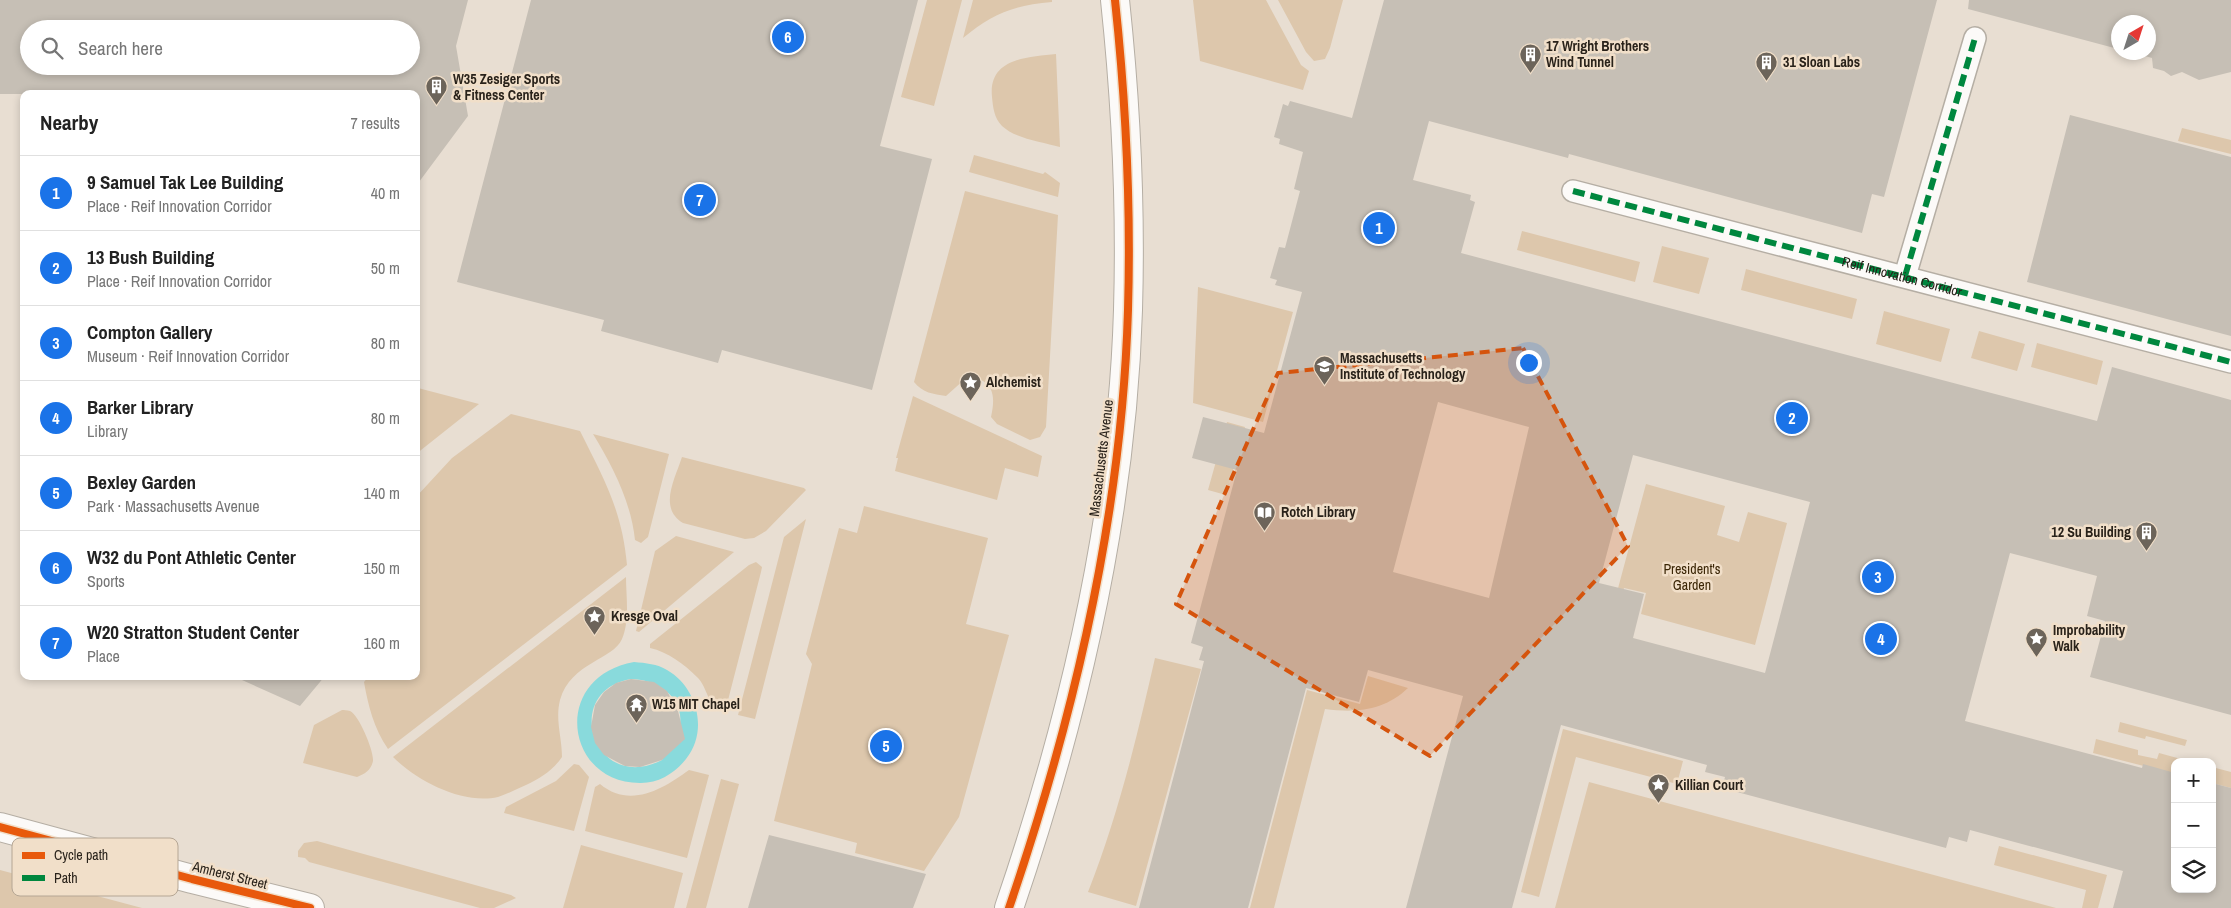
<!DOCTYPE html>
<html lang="en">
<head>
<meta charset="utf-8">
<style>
	body { margin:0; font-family:"Archivo Narrow",sans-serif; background:#f6f6f6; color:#222 }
	.controls { position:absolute; right:15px; bottom:15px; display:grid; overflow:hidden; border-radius:10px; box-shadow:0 2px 8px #0003 }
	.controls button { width:45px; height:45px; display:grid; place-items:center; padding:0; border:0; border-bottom:1px solid #e0e0e0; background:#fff; color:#222; font:25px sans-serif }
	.compass { position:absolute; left:2111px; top:15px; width:45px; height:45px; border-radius:50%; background:#fff; box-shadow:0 2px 8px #0003; rotate:39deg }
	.you { position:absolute; left:1528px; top:362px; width:18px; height:18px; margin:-12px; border:4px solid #fff; border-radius:50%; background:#1a73e8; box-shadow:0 0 0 8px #1a73e833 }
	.badge { display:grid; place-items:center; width:32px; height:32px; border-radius:50%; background:#1a73e8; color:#fff; font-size:16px; font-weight:700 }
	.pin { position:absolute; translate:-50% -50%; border:2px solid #fff; box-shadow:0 1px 5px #0006 }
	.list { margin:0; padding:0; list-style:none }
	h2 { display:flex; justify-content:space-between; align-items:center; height:65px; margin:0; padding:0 20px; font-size:21px }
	h2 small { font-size:16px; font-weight:400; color:#767676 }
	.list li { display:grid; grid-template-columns:32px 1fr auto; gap:15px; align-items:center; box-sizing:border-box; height:75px; padding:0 20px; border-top:1px solid #e0e0e0 }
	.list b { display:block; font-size:19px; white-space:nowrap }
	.list p { margin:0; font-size:16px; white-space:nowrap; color:#767676 }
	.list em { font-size:16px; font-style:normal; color:#767676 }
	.icon { flex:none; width:28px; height:28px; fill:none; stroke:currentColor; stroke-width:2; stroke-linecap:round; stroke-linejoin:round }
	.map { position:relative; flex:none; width:2231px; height:908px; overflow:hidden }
	.search { position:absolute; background:#fff; box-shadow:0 2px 8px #0003; left:20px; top:20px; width:400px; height:55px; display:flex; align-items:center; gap:12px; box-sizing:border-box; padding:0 18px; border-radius:28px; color:#767676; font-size:19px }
	.panel { position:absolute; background:#fff; box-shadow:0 2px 8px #0003; left:20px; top:90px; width:400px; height:590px; border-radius:10px }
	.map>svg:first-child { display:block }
	.green { fill:#ddc7ac }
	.water { fill:#89dadc; fill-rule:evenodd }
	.building { fill:#c6bfb5; fill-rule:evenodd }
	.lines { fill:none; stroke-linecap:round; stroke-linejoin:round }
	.pedestrian-casing { stroke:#b5aea4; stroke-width:24 }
	.minor-casing { stroke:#b5aea4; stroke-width:30 }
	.primary-casing { stroke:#b5aea4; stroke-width:30 }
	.pedestrian { stroke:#fcfaf8; stroke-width:21 }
	.minor { stroke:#fcfaf8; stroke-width:28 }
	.primary { stroke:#fcfaf8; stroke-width:28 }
	.quiet { stroke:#00873e; stroke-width:6; stroke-dasharray:12 6; stroke-linecap:butt }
	.cycleway-casing { stroke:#f1dfc9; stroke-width:11 }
	.cycleway { stroke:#e8590c; stroke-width:8 }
	.marked { fill:#d5540d; fill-opacity:0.2; stroke:#d5540d; stroke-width:4; stroke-dasharray:10 6; stroke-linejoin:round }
	.labels { text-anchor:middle; stroke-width:5; stroke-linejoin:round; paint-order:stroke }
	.poi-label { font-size:14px; font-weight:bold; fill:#29221a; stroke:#f1dfc9; text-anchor:start }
	.street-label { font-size:14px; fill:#29221a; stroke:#f1dfc9 }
	.park-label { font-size:14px; fill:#3b2606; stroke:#f1dfc9 }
	.key { fill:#f1dfc9; stroke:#b5a694; stroke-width:1 }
	.key-label { font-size:14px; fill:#29221a }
</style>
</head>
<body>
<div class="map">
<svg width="2231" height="908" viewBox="0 0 2231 908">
	<rect width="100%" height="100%" fill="#e8ded2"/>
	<path class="green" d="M927,0H962L934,106L901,97Z
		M973,0H1052V2C1014,5 992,14 963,38Z
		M1193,0H1266L1301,65L1309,71L1303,90L1200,61Z
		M1278,0H1343L1330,48L1325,59L1314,61L1306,52Z
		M1056,54L1060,147C1042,142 1016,139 1002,126C994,118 993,107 992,97C988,58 1028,57 1056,54Z
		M2182,128L2231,140V154L2178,141Z
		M974,155L1043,174L1045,172L1060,183L1058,197L969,172Z
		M965,191L1058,215L1046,427L1040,437L1030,440L997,424L991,417C994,403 996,387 981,380L965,379L946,396C933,394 923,393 914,382Z
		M1522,231L1640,262L1635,282L1517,250Z
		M1662,246L1709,258L1699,294L1653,282Z
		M1746,269L1857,299L1852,319L1741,290Z
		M1198,287L1293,312L1263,422L1193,403Z
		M1884,311L1950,329L1941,362L1876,344Z
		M1979,331L2025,344L2017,371L1971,358Z
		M2037,343L2103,361L2097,385L2031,367Z
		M418,388L479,404L416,454V394Z
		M913,396L1042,456L1038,477L1005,468L997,500L895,471L898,458H896Z
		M511,414L580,431C604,479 622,510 627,565L388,749C374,729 368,705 364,682L369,676H416V594L420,557L416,497L452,458Z
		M1227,422L1245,427L1226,495L1208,490Z
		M593,434L669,454L648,537L641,543L635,540C631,502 613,467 593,434Z
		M682,457L804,488L806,490L766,531L754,538L745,539L683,523C658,508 675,479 682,457Z
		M1646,484L1725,506L1717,535L1739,542L1748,512L1787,523L1755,645L1641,614L1646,593L1624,588L1619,608L1613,607Z
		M864,506L988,538L966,624L1009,635L959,817L924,871L855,853L857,843L774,821L812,664L806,654L839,528L857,533Z
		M806,519L755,719L738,715L784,537Z
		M676,536L734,552L639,632L636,631L655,551Z
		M756,562L762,567L761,572L726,708L722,711C708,709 708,687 697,677C684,664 668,652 650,648V644L749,565Z
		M626,577C626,597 630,620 622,639C613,660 571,662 560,700C555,720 562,737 562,757C553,770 541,778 526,785C517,789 507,794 498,797C463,805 417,781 393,757Z
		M1155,658L1201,669L1136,906L1088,892C1118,816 1137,737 1155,658Z
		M1368,676L1408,688C1384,711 1356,713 1325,709L1274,908H1250L1307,690L1360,704Z
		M342,710C344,710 347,710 350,711C359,715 374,751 373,761C371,770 365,774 357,777L303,763L314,725Z
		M2120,722L2187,740L2185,746L2146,736L2145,739L2118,732Z
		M1563,729L1683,761L1677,784L1576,757L1539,897L1521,892Z
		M2096,739L2138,750V755L2157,759L2159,753L2181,759L2180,762H2175V774L2093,753Z
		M574,764L579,765L589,777L574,831L504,813L506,807L556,781Z
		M2212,767L2231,772V788L2212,783Z
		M689,770L709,775L687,858L585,831L595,787L600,784C630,809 663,789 689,770Z
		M721,779L739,784L706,908H686Z
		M1589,782L2056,908H1555Z
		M317,841L511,895L516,898L494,908H480L309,862L305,858L298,857V851L304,843Z
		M581,845L683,873L674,908H563Z
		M1999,846L2107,875L2098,908H2082L2086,890L1994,865Z
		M0,870L142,908H0Z"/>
	<path class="water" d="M634,662C646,663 657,664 667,670C697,687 709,731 686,759C675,773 659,783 641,783C565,784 550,677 634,662ZM631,679C655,679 684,696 680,724C678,736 667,749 662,760C594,795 560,691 631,679Z"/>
	<path class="building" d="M0,0H468L456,46L468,116L416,186V94H0ZM29,29H411V66H29Z
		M531,0H918L880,146L932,159L872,390L722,350L718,363L601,331L604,320L457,282Z
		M1384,0H1937L1884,197L1872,194L1862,233L1569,154L1568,158L1429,121L1413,180L1471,195L1470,200L1475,202L1461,253L2097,421L2112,367L2231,400V715L2090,677L2105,621L2087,616L2097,576L2010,553L1965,721L2142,768L2143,764L2175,773V889H2212V783L2231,788V908H2113L2123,871L1970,830L1967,842L1949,837L1946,848L1722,788L1725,777L1705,772L1707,765L1561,725L1512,908H1406L1463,696L1368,670L1359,702L1306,688L1248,908H1139L1204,661L1199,660L1203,647L1191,643L1237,470L1192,458L1203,417L1264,433L1302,292L1275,285L1277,280L1270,278L1279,247L1285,248L1300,191L1294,189L1303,152L1279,144L1280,139L1274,137L1283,104L1288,106L1290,101L1352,118ZM1438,402L1529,427L1489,598L1393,572ZM1633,455L1810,502L1765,673L1633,638L1644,594L1599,583Z
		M1969,0H2231V72L2199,80L2182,72L2171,76L2164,71L2153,68L2152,58L2131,52H2148V22H2118V49L1968,9Z
		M2070,115L2231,157V336L2027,282Z
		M233,676H325L300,706Z
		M631,679L654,682L667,691L678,711L685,739L662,760L640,767L625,766L604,755L595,743L591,727L595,705L604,692L616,683Z
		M769,835L926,874L913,908H748Z"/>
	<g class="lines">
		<defs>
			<g id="pedestrian">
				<path id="s1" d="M1573,191L2231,362"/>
				<path d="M1905,276L1975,38"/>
			</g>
			<path id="minor" d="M0,827L192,879L310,908"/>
			<path id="primary" d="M1009,908C1074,718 1122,512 1128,310C1131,207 1126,103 1115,0"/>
		</defs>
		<use href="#pedestrian" class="pedestrian-casing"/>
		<use href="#minor" class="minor-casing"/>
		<use href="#primary" class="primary-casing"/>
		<use href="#pedestrian" class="pedestrian"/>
		<use href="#minor" class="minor"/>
		<use href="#primary" class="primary"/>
		<path class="quiet" d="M1573,191L2231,362
			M1905,276L1975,38"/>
		<defs>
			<path id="cycleway" d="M0,827L192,879L310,908
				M1009,908C1074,718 1122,512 1128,310C1131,207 1126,103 1115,0"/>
		</defs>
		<use href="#cycleway" class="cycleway-casing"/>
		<use href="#cycleway" class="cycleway"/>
	</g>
	<path class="marked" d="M1523,348L1628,546L1430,756L1176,604L1278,373Z"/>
	<defs>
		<symbol id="building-pin" viewBox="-11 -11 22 30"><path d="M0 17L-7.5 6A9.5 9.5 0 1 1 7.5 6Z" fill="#6c645a" stroke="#f1dfc9"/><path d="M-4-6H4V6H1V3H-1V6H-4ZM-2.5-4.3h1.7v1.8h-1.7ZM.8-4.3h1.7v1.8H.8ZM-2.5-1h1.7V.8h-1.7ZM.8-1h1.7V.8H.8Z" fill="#fff"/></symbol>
		<symbol id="university-pin" viewBox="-11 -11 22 30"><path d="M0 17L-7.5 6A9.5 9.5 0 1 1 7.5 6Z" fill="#6c645a" stroke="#f1dfc9"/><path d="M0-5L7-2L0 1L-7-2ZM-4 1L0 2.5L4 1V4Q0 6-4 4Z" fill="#fff"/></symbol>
		<symbol id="sight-pin" viewBox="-11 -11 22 30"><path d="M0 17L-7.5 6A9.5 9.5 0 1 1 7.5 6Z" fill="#6c645a" stroke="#f1dfc9"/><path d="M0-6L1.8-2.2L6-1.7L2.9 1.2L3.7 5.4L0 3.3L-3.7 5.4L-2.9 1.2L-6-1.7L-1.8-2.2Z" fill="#fff"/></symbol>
		<symbol id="library-pin" viewBox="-11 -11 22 30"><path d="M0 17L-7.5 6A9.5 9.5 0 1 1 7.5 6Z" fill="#6c645a" stroke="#f1dfc9"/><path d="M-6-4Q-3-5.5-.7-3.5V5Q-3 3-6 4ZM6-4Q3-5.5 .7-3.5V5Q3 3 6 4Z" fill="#fff"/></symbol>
		<symbol id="temple-pin" viewBox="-11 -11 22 30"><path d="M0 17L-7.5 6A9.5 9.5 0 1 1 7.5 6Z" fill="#6c645a" stroke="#f1dfc9"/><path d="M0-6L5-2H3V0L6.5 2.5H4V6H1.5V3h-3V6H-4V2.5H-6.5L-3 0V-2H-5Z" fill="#fff"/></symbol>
	</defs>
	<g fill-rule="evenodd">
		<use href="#building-pin" x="1518" y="42" width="25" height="34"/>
		<use href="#building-pin" x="1754" y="50" width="25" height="34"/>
		<use href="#building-pin" x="424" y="74" width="25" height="34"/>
		<use href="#university-pin" x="1312" y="354" width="25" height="34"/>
		<use href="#sight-pin" x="958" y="370" width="25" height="34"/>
		<use href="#library-pin" x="1252" y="500" width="25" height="34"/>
		<use href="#building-pin" x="2134" y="520" width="25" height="34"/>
		<use href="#sight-pin" x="582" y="604" width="25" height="34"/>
		<use href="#sight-pin" x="2024" y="626" width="25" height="34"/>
		<use href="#temple-pin" x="624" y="692" width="25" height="34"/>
		<use href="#sight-pin" x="1646" y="772" width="25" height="34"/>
	</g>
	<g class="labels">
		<g class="poi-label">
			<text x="1546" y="51">17 Wright Brothers<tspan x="1546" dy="16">Wind Tunnel</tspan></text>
			<text x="1783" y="67">31 Sloan Labs</text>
			<text x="453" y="84">W35 Zesiger Sports<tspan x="453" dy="16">&amp; Fitness Center</tspan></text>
			<text x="1340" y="363">Massachusetts<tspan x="1340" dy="16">Institute of Technology</tspan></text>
			<text x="986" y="387">Alchemist</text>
			<text x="1281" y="517">Rotch Library</text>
			<text x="2131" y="537" text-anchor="end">12 Su Building</text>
			<text x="611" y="621">Kresge Oval</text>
			<text x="2053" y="635">Improbability<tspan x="2053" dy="16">Walk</tspan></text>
			<text x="652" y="709">W15 MIT Chapel</text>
			<text x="1675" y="790">Killian Court</text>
		</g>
		<g class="street-label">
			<text dy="5" stroke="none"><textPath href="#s1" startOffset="340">Reif Innovation Corridor</textPath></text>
			<text transform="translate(1101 458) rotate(-83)" y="5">Massachusetts Avenue</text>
			<text transform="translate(230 875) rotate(14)" y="5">Amherst Street</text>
		</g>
		<g class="park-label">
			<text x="1692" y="574">President's<tspan x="1692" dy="16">Garden</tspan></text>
		</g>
	</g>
	<rect x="12" y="838" width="166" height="58" rx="8" class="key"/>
	<rect x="22" y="852" width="23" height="7" fill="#e8590c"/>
	<rect x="22" y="875" width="23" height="6" fill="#00873e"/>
	<g class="key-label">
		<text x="54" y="860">Cycle path</text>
		<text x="54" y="883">Path</text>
	</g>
</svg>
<div class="controls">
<button>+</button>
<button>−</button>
<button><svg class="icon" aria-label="layers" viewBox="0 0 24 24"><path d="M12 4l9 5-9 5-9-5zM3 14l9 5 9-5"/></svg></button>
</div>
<svg class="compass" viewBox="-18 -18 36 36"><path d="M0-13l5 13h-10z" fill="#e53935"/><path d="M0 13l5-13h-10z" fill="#767676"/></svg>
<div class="you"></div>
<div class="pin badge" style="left:1379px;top:228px">1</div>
<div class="pin badge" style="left:1792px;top:418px">2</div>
<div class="pin badge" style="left:1878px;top:577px">3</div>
<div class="pin badge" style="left:1881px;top:639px">4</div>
<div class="pin badge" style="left:886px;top:746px">5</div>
<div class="pin badge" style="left:788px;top:37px">6</div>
<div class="pin badge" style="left:700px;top:200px">7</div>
<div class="search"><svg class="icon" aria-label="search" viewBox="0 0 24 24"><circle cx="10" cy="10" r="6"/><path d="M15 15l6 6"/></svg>Search here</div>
<section class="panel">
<h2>Nearby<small>7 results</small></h2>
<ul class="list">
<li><span class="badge">1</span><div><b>9 Samuel Tak Lee Building</b><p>Place · Reif Innovation Corridor</p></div><em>40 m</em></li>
<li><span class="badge">2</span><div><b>13 Bush Building</b><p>Place · Reif Innovation Corridor</p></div><em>50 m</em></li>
<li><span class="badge">3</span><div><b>Compton Gallery</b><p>Museum · Reif Innovation Corridor</p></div><em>80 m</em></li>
<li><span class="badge">4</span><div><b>Barker Library</b><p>Library</p></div><em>80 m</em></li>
<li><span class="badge">5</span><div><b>Bexley Garden</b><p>Park · Massachusetts Avenue</p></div><em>140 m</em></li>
<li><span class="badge">6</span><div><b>W32 du Pont Athletic Center</b><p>Sports</p></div><em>150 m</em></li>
<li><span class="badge">7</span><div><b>W20 Stratton Student Center</b><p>Place</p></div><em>160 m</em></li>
</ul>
</section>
</div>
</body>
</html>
